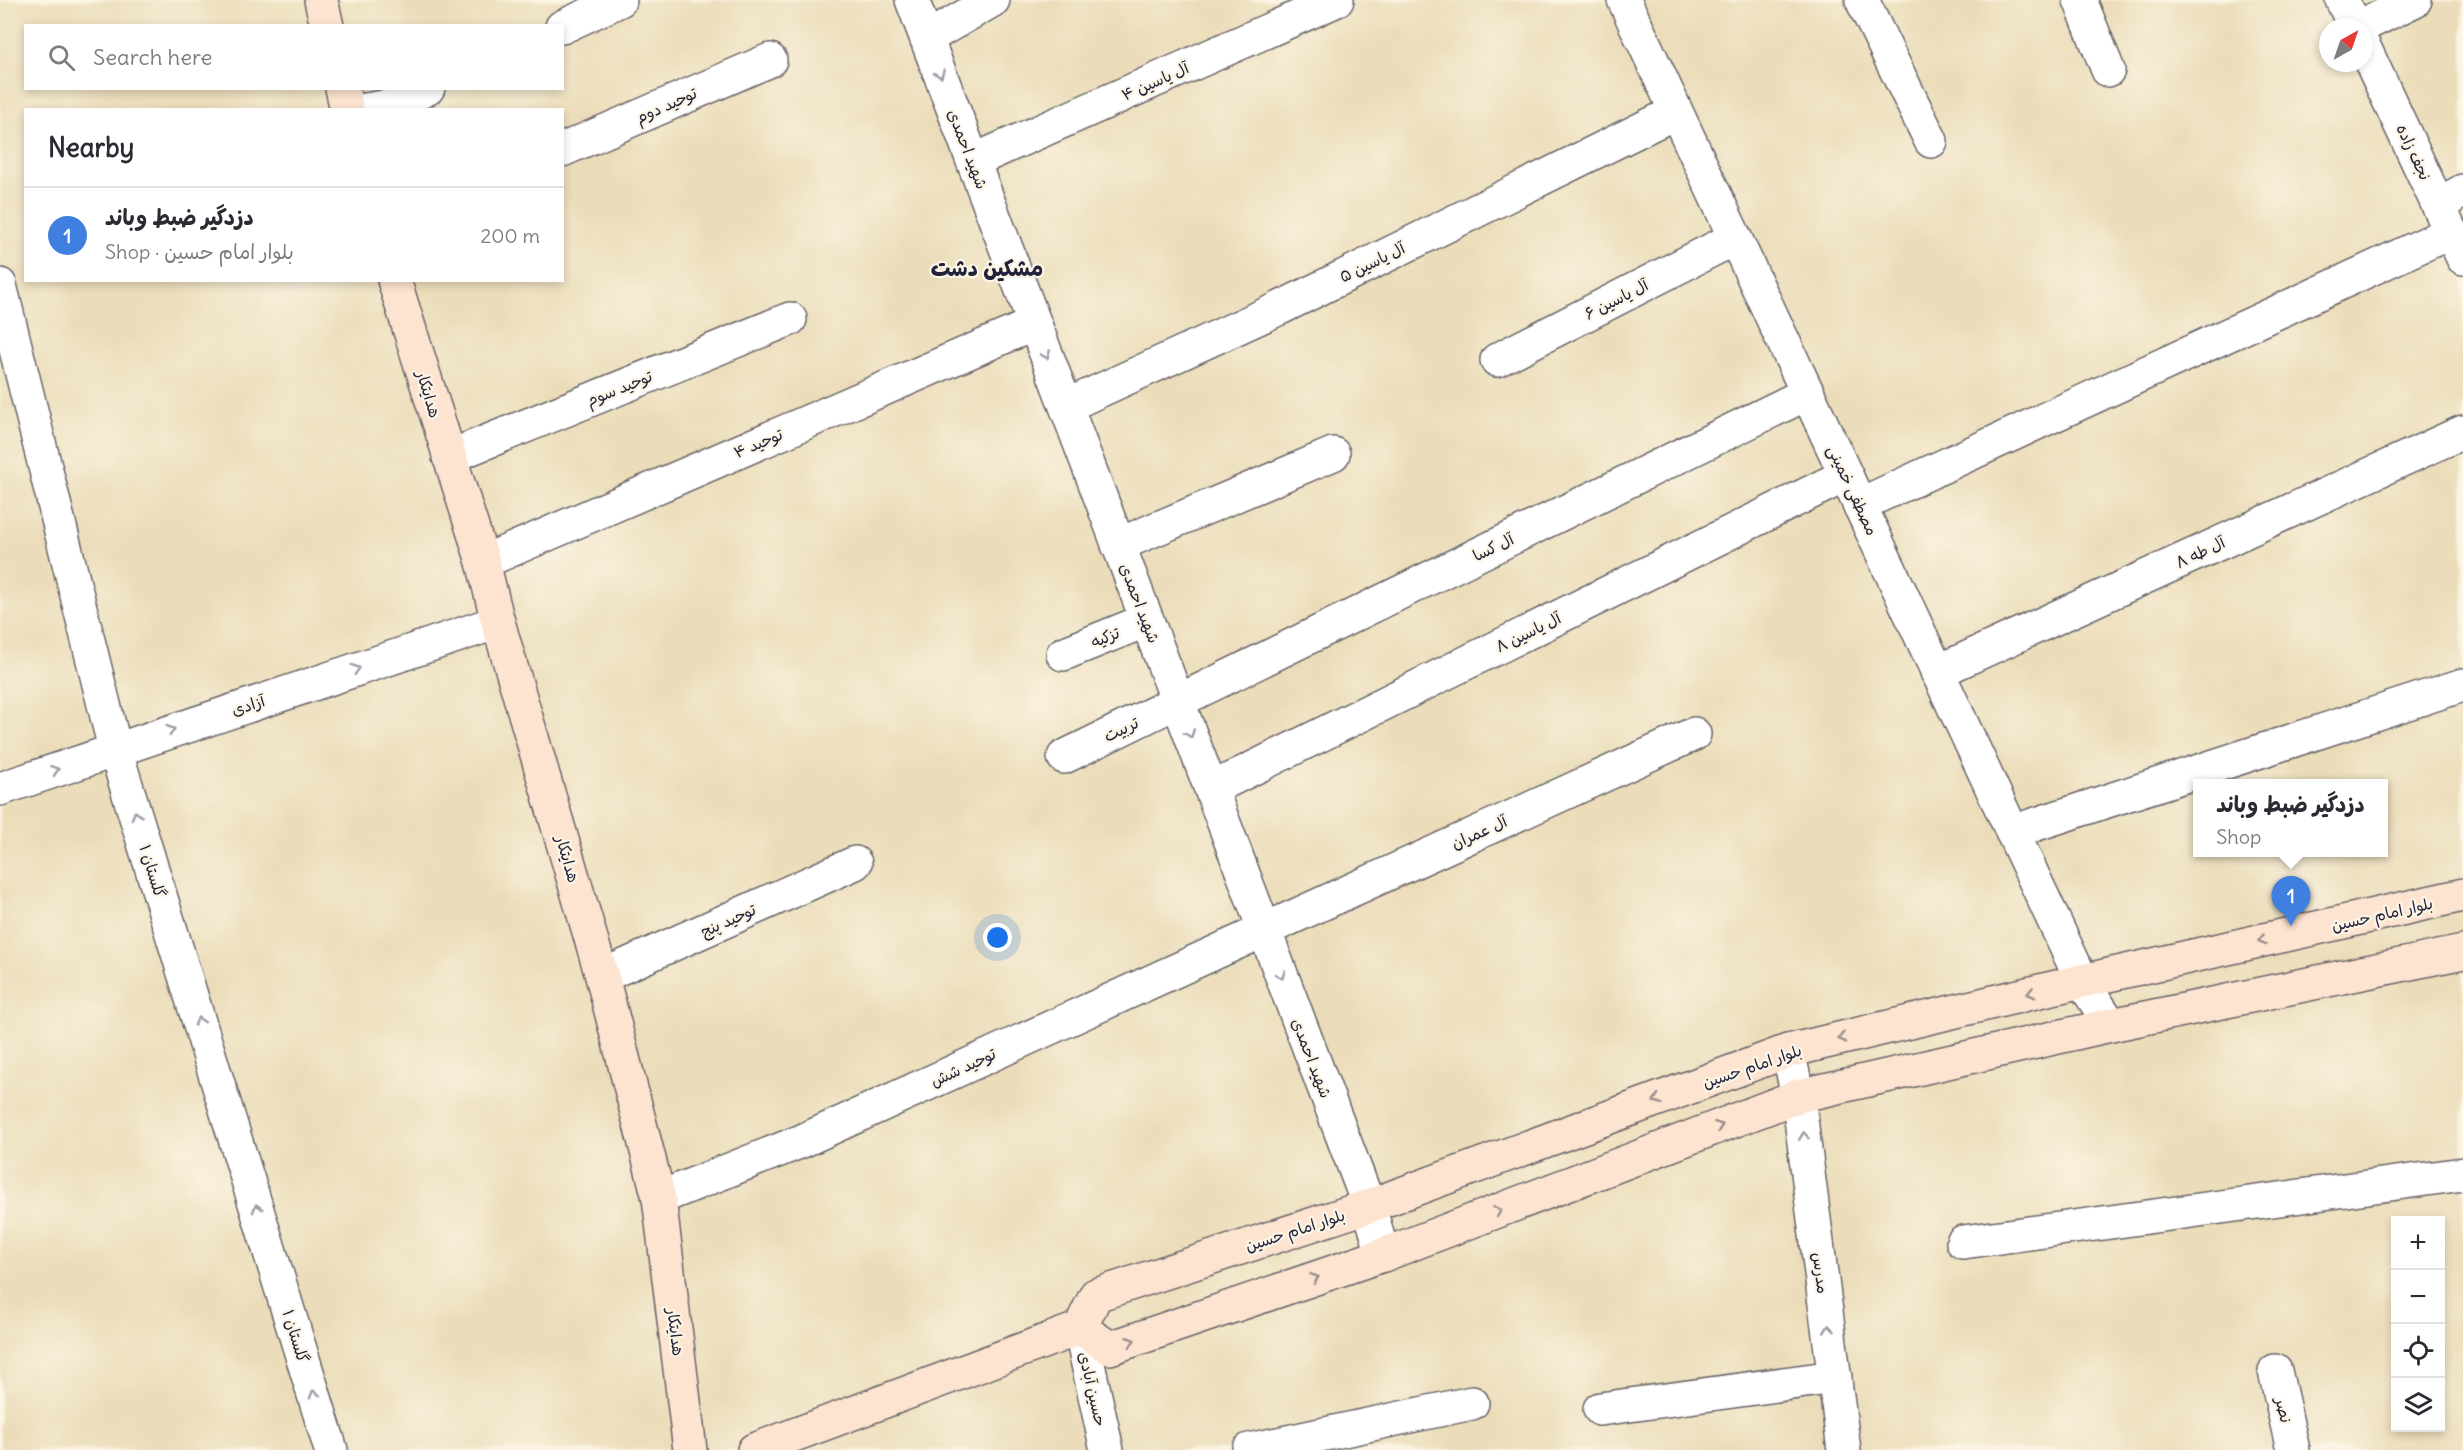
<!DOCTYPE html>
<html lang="en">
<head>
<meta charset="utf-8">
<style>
	body { margin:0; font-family:Delius,"Playpen Sans Arabic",sans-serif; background:#f7f7f7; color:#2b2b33 }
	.controls { position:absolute; right:18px; bottom:18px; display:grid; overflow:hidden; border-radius:0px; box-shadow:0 3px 9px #0003 }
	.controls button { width:54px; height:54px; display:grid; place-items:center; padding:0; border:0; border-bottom:2px solid #e1e1e2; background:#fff; color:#2b2b33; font:30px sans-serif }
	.compass { position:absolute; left:2319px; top:18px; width:54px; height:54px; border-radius:50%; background:#fff; box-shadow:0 3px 9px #0003; rotate:40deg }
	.you { position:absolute; left:998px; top:938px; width:21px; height:21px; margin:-15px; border:4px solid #fff; border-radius:50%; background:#1a73e8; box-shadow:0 0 0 9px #1a73e833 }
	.badge { display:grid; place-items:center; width:39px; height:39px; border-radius:50%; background:#7c3aed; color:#fff; font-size:20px; font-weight:700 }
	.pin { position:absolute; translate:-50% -50px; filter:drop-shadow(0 2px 3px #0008) }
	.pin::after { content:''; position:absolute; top:32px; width:21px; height:18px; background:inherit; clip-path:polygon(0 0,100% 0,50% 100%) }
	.popup { position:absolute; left:2193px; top:779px; width:195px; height:78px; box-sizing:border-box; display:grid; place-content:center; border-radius:0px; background:#fff; filter:drop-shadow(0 2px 4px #0005); font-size:20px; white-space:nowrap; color:#7c7c81 }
	.popup b { font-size:22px; color:#2b2b33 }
	.popup::after { content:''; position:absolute; left:50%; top:100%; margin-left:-12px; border:12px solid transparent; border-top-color:#fff }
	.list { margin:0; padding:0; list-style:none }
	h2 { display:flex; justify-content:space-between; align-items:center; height:78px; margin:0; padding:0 24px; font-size:26px }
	h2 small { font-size:20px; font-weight:400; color:#7c7c81 }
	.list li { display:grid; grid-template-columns:39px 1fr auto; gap:18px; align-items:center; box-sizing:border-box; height:96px; padding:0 24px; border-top:2px solid #e1e1e2 }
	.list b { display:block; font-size:22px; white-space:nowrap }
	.list p { margin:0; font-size:20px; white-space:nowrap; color:#7c7c81 }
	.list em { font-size:20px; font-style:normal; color:#7c7c81 }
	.icon { flex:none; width:33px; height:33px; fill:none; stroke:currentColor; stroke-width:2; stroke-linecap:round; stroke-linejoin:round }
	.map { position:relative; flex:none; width:2463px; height:1450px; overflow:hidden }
	.search { position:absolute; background:#fff; box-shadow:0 3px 9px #0003; left:24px; top:24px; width:540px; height:66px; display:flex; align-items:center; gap:15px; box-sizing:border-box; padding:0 21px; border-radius:0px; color:#7c7c81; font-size:22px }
	.panel { position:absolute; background:#fff; box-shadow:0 3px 9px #0003; left:24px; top:108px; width:540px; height:174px; border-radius:0px }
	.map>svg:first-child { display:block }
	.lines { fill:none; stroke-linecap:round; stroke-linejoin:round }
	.minor-casing { stroke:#686367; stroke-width:36 }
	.tertiary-casing { stroke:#686367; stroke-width:36 }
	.secondary-casing { stroke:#686367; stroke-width:36 }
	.minor { stroke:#fff; stroke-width:33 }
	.tertiary { stroke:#fff; stroke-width:33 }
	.secondary { stroke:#fde4d1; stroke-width:33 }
	.oneway { stroke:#9c9ca7 }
	.oneway2 { stroke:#9a8d8e }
	.labels { text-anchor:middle; stroke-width:4.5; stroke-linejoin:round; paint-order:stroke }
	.street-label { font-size:16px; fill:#22223b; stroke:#fcf5e5 }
	.district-label { font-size:22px; font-weight:bold; fill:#22223b; stroke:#fcf5e5 }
</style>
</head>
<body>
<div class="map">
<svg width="2463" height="1450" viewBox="0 0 2463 1450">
	<rect width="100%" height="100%" fill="#fcf5e5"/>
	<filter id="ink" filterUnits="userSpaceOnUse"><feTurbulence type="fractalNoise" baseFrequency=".0167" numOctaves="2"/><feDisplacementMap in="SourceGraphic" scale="12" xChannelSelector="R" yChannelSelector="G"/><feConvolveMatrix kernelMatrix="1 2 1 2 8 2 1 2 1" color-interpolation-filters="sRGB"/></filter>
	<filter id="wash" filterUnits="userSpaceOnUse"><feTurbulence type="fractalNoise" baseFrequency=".008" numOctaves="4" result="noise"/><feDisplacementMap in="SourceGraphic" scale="24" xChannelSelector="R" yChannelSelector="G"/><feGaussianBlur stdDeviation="1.35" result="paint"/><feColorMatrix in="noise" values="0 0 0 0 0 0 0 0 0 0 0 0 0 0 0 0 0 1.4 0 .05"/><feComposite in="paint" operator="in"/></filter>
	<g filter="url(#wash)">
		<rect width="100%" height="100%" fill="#ebddb9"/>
	</g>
	<g filter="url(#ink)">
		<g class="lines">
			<defs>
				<path id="minor" d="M1862,0L1931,141
					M2080,0L2108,70
					M562,27L620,0
					M2360,27L2415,0
					M927,38L993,0
					M365,110L390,106L428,88
					M562,150L770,60
					M973,161L1337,0
					M2438,205L2463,191
					M0,285L115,749L331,1450
					M1497,360L1735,238
					M1066,406L1280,308L1676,112
					M449,457L790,319
					M1859,505L2451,232
					M1118,545L1333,454
					M483,562L1034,324
					M1063,654L1147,620
					M1937,672L2463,432
					M1064,757L1808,393
					M1211,789L1846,475
					M2012,832L2463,685
					M602,976L855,863
					M659,1198L802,1141L1694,734
					M1963,1242L2463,1174
					M1080,1328L1107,1450
					M2275,1371L2293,1450
					M1600,1409L1835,1377
					M1249,1450L1472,1403"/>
				<path id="tertiary" d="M912,0L1369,1206L1383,1255
					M1624,0L2082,981L2111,1025
					M2342,0L2355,27
					M2364,47L2463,258
					M0,789L498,622
					M1788,1051L1798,1096L1844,1450"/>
				<path id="secondary" d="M321,0L327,26
					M342,88L347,110
					M394,280L483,562L498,622L602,976L659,1198L690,1450
					M1080,1328L1110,1348L1383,1255L1798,1096L2111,1025L2463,952
					M754,1450L1080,1328L1096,1295L1369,1206L1788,1051L2082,981L2463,895"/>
			</defs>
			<use href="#minor" class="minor-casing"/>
			<use href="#tertiary" class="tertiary-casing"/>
			<use href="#secondary" class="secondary-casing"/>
			<use href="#minor" class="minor"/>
			<use href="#tertiary" class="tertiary"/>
			<use href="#secondary" class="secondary"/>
		</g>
		<defs><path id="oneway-chevron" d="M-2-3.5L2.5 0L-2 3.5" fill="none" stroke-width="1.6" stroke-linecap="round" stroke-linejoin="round" transform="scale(1.5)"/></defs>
		<g class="oneway">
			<use href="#oneway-chevron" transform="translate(940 74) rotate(69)"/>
			<use href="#oneway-chevron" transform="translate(1046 355) rotate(69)"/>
			<use href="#oneway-chevron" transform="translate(356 669) rotate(-18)"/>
			<use href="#oneway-chevron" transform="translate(171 730) rotate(-18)"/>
			<use href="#oneway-chevron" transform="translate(1190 734) rotate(69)"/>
			<use href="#oneway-chevron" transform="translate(55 770) rotate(-19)"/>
			<use href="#oneway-chevron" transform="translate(136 815) rotate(-107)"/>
			<use href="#oneway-chevron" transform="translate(1281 975) rotate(69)"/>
			<use href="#oneway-chevron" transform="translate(199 1021) rotate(-107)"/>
			<use href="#oneway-chevron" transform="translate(1804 1136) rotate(-97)"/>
			<use href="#oneway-chevron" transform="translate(257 1208) rotate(-107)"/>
			<use href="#oneway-chevron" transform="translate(1829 1329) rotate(-97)"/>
			<use href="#oneway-chevron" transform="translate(314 1394) rotate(-107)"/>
		</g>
		<g class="oneway2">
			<use href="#oneway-chevron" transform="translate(2262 940) rotate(167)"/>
			<use href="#oneway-chevron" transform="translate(2031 993) rotate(167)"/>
			<use href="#oneway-chevron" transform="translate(1842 1038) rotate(167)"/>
			<use href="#oneway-chevron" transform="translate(1657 1100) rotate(160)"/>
			<use href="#oneway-chevron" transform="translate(1719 1126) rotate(-21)"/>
			<use href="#oneway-chevron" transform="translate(1498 1211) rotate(-21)"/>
			<use href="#oneway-chevron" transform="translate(1315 1278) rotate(-19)"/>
			<use href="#oneway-chevron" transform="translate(1131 1341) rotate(-19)"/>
		</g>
	</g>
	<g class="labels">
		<g class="street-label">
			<text transform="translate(1155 81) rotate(-24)" y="6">آل یاسین ۴</text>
			<text transform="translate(666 105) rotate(-24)" y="6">توحید دوم</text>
			<text transform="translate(968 149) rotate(69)" y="6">شهید احمدی</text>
			<text transform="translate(2414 152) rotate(65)" y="6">نجف زاده</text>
			<text transform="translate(1372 262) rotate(-26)" y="6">آل یاسین ۵</text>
			<text transform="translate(1616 299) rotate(-27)" y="6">آل یاسین ۶</text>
			<text transform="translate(619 388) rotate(-22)" y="6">توحید سوم</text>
			<text transform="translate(429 394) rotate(73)" y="6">هدایتکار</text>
			<text transform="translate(758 443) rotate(-23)" y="6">توحید ۴</text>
			<text transform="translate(1853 490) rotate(65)" y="6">مصطفی خمینی</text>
			<text transform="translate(1493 547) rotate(-26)" y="6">آل کسا</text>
			<text transform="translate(2200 552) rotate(-25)" y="6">آل طه ۸</text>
			<text transform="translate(1140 603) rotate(69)" y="6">شهید احمدی</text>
			<text transform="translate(1528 632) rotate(-26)" y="6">آل یاسین ۸</text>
			<text transform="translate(1105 637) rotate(-22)" y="6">تزکیه</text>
			<text transform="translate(248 705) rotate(-18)" y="6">آزادی</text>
			<text transform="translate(1121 729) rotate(-26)" y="6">تربیت</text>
			<text transform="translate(1479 832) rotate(-24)" y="6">آل عمران</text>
			<text transform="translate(568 859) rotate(74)" y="6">هدایتکار</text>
			<text transform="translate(153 871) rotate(73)" y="6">گلستان ۱</text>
			<text transform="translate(2382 914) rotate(-13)" y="6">بلوار امام حسین</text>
			<text transform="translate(728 920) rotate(-24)" y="6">توحید پنج</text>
			<text transform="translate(1312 1058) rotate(69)" y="6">شهید احمدی</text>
			<text transform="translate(1752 1066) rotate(-19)" y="6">بلوار امام حسین</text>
			<text transform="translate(963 1067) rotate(-25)" y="6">توحید شش</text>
			<text transform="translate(1295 1230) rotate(-18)" y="6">بلوار امام حسین</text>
			<text transform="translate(1821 1273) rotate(83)" y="6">مدرس</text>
			<text transform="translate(676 1332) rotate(83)" y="6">هدایتکار</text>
			<text transform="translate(296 1336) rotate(73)" y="6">گلستان ۱</text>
			<text transform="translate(1093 1389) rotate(77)" y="6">حسین آبادی</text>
			<text transform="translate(2284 1410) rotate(77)" y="6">نصر</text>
		</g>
		<g class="district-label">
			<text x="987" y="276">مشکین دشت</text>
		</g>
	</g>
</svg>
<div class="controls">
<button>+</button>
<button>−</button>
<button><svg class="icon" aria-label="locate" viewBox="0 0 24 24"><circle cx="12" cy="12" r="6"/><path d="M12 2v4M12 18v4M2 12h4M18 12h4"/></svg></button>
<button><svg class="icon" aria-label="layers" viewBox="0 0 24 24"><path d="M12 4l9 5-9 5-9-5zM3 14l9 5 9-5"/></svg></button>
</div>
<svg class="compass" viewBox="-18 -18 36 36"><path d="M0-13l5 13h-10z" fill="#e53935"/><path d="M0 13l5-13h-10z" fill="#7c7c81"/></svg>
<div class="you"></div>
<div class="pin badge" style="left:2291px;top:926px;background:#3f7fe0">1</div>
<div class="popup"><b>دزدگیر ضبط وباند</b>Shop</div>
<div class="search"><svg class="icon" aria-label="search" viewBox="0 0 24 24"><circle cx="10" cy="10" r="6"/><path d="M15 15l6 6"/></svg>Search here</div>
<section class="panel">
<h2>Nearby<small></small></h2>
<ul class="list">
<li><span class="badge" style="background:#3f7fe0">1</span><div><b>دزدگیر ضبط وباند</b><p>Shop · بلوار امام حسین</p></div><em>200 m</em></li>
</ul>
</section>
</div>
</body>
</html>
